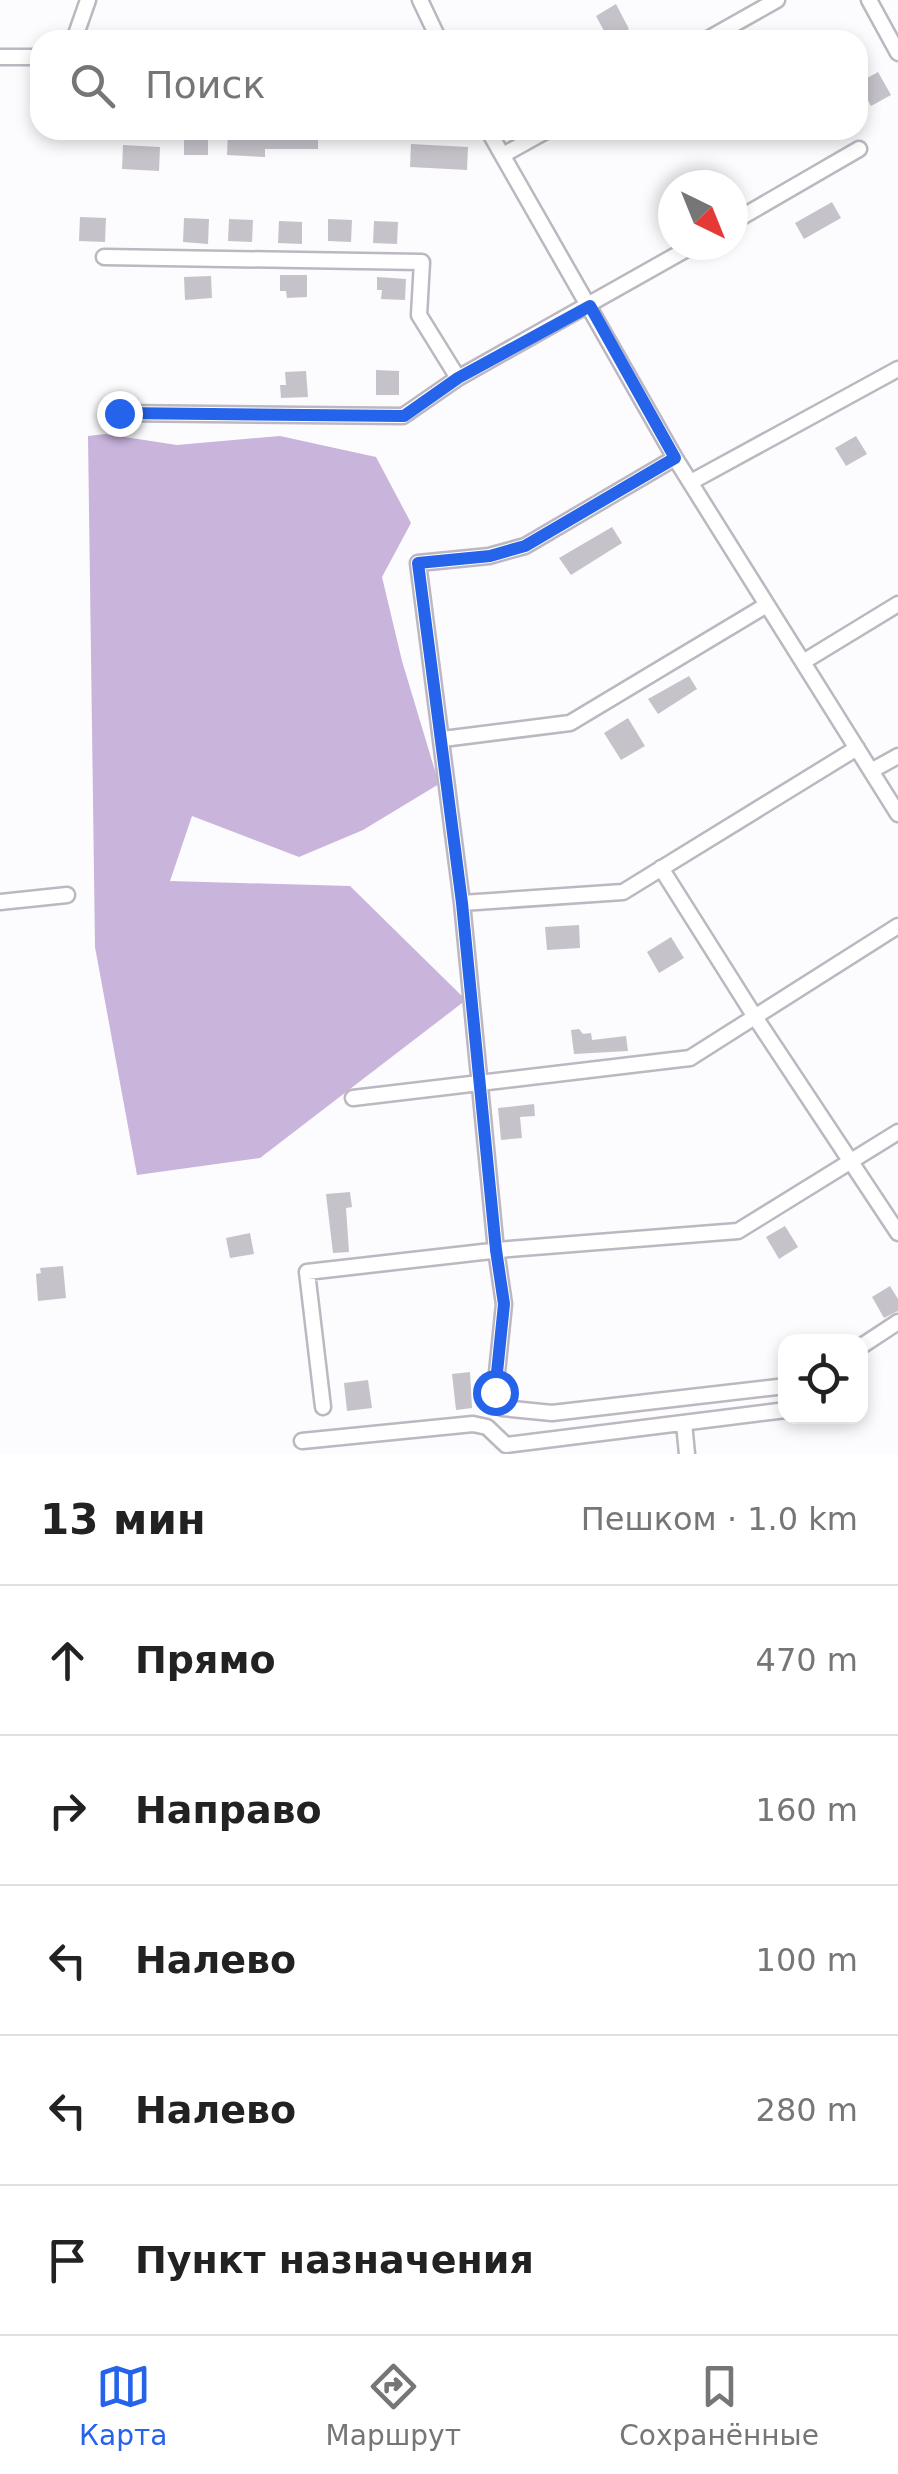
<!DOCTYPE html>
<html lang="ru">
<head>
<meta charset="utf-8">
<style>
	body { margin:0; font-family:"DejaVu Sans",sans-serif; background:#f2f2f2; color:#222 }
	.controls { position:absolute; right:30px; bottom:30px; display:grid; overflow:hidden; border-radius:20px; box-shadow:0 5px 15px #0003 }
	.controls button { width:90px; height:90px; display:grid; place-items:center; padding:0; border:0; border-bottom:2px solid #e0e0e0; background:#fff; color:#222; font:50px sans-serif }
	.compass { position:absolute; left:658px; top:170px; width:90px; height:90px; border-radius:50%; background:#fff; box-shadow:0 5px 15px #0003; rotate:137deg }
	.stop { position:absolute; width:30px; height:30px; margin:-22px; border:8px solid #2563eb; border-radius:50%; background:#fff }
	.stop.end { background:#2563eb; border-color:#fff; box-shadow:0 2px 10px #0008 }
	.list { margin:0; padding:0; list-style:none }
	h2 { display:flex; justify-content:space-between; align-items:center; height:130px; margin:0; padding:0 40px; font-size:42px }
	h2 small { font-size:32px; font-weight:400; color:#767676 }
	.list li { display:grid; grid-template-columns:65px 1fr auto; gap:30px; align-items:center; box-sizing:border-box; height:150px; padding:0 40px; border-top:2px solid #e0e0e0 }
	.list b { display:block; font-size:38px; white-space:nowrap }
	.list em { font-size:32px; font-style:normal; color:#767676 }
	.icon { flex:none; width:55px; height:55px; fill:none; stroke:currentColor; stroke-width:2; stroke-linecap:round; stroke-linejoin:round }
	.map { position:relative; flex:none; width:898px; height:1454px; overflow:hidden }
	.search { position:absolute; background:#fff; box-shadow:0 5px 15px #0003; left:30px; right:30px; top:30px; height:110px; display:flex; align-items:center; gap:25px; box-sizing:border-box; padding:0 35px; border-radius:30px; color:#767676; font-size:38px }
	.sheet { height:880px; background:#fff }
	nav { display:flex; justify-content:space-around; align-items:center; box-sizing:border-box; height:140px; border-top:2px solid #e0e0e0; background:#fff; font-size:28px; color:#767676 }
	nav a { display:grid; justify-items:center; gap:5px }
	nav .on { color:#2563eb }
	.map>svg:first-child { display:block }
	.forest { fill:#c9b4dc }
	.building { fill:#c6c2ca }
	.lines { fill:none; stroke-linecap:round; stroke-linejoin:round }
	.minor-casing { stroke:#bcb7c0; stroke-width:19 }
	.minor { stroke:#fff; stroke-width:14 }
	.route { stroke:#2563eb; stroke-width:12 }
</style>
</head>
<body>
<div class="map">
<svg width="898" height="1454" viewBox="0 0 898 1454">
	<rect width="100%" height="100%" fill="#fcfbfe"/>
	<path class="forest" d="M105,434L177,445L280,436L376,457L411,523L382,577L402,661L439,784L363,830L299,857L192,816L170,881L350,886L466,1000L260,1158L137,1175L95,947L88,436Z"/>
	<path class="building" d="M616,4L629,29L609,40L596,16Z
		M878,72L891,95L871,106L858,83Z
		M184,130H208V155H184Z
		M267,130H318V149H265V157L227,155L228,131L267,133Z
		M411,144L468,147L467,170L410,167Z
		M123,145L160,147L159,171L122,169Z
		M832,202L841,218L804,239L795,223Z
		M80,217L106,218L105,242L79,241Z
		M184,218L209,219L208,244L183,242Z
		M229,219L253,220L252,242L228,241Z
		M328,219L352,220L351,242L328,241Z
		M279,221L302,222V244L278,243Z
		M374,221L398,222L397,244L373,243Z
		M280,275H307V297L287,298L286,291H280Z
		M211,276L212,298L185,300L184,277Z
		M377,277L406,279L405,300L381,299L382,290H377Z
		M376,370L399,371V395H376Z
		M306,371L308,397L281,398L280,385H286L285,372Z
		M856,436L867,454L846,466L835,448Z
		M612,527L622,543L571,575L559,558Z
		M689,676L697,689L658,714L648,699Z
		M628,718L645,746L621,760L604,733Z
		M579,925L580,948L547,950L545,927Z
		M671,937L684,958L659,973L647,952Z
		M579,1029L583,1034L591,1033L592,1040L626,1036L628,1051L574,1054L571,1030Z
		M534,1104L535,1116L520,1117L522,1138L501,1140L498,1108Z
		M350,1192L352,1207L346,1208L349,1252L333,1253L326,1194Z
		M785,1226L798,1247L779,1259L766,1237Z
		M250,1233L254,1254L230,1258L226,1238Z
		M63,1266L66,1298L38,1301L36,1274L41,1273L40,1268Z
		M890,1286L898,1299V1311L884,1318L872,1297Z
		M470,1372L472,1408L456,1410L452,1374Z
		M368,1380L372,1408L347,1411L344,1383Z"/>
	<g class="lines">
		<defs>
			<path id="minor" d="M420,0L439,40
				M869,0L898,53
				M74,40L88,0
				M706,40L777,0
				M0,57H40
				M488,130L675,458L898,814
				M503,155L548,130
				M733,222L859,149
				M104,257L422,262L419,315L458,378
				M119,413L403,416L458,378L694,245
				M675,458L525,546L489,556L418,563L462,903L496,1250L504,1304L495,1392L502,1408L552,1413L786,1386
				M691,482L898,369
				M803,662L898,604
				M443,739L570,723L765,606
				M871,771L898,756
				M661,868L755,1017L898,1233
				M0,902L67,895
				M462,903L623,892L857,748
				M353,1098L690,1058L898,926
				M860,1347L898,1322
				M323,1407L307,1272L509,1249L738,1231L898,1132
				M684,1423L687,1454
				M302,1441L473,1424L487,1427L506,1445L786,1410"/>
		</defs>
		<use href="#minor" class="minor-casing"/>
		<use href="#minor" class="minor"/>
	</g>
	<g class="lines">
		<path class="route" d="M119,413L404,416L458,378L590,306L675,458L525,546L490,556L418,563L462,903L496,1250L504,1304L495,1392"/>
	</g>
</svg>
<div class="controls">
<button><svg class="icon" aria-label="locate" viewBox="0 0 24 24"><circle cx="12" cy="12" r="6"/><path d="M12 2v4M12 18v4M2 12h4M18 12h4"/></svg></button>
</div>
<svg class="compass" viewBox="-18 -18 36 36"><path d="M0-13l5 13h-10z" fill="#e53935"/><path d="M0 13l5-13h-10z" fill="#767676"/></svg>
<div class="stop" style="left:495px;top:1392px"></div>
<div class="stop end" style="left:119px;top:413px"></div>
<div class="search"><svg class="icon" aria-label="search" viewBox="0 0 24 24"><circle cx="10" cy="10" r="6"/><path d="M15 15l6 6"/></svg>Поиск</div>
</div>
<section class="sheet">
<h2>13 мин<small>Пешком · 1.0 km</small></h2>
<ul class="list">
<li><svg class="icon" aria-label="ahead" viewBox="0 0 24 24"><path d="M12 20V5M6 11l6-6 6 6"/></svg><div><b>Прямо</b></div><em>470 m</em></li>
<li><svg class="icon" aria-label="right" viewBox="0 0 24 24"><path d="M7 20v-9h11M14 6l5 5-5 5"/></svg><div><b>Направо</b></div><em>160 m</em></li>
<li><svg class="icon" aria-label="left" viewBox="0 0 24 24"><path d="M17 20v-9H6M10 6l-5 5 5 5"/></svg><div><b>Налево</b></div><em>100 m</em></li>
<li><svg class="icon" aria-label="left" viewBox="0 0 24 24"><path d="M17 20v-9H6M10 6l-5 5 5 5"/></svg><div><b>Налево</b></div><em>280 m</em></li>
<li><svg class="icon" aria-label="arrive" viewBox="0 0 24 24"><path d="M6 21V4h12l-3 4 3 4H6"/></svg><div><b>Пункт назначения</b></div></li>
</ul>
</section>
<nav>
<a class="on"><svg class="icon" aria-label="map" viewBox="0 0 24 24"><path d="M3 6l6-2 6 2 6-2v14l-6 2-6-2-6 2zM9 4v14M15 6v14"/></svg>Карта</a>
<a><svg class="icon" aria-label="directions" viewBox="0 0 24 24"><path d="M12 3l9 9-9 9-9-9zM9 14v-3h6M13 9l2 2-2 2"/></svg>Маршрут</a>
<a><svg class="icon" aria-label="saved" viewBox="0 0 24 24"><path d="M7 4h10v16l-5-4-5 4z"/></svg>Сохранённые</a>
</nav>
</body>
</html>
